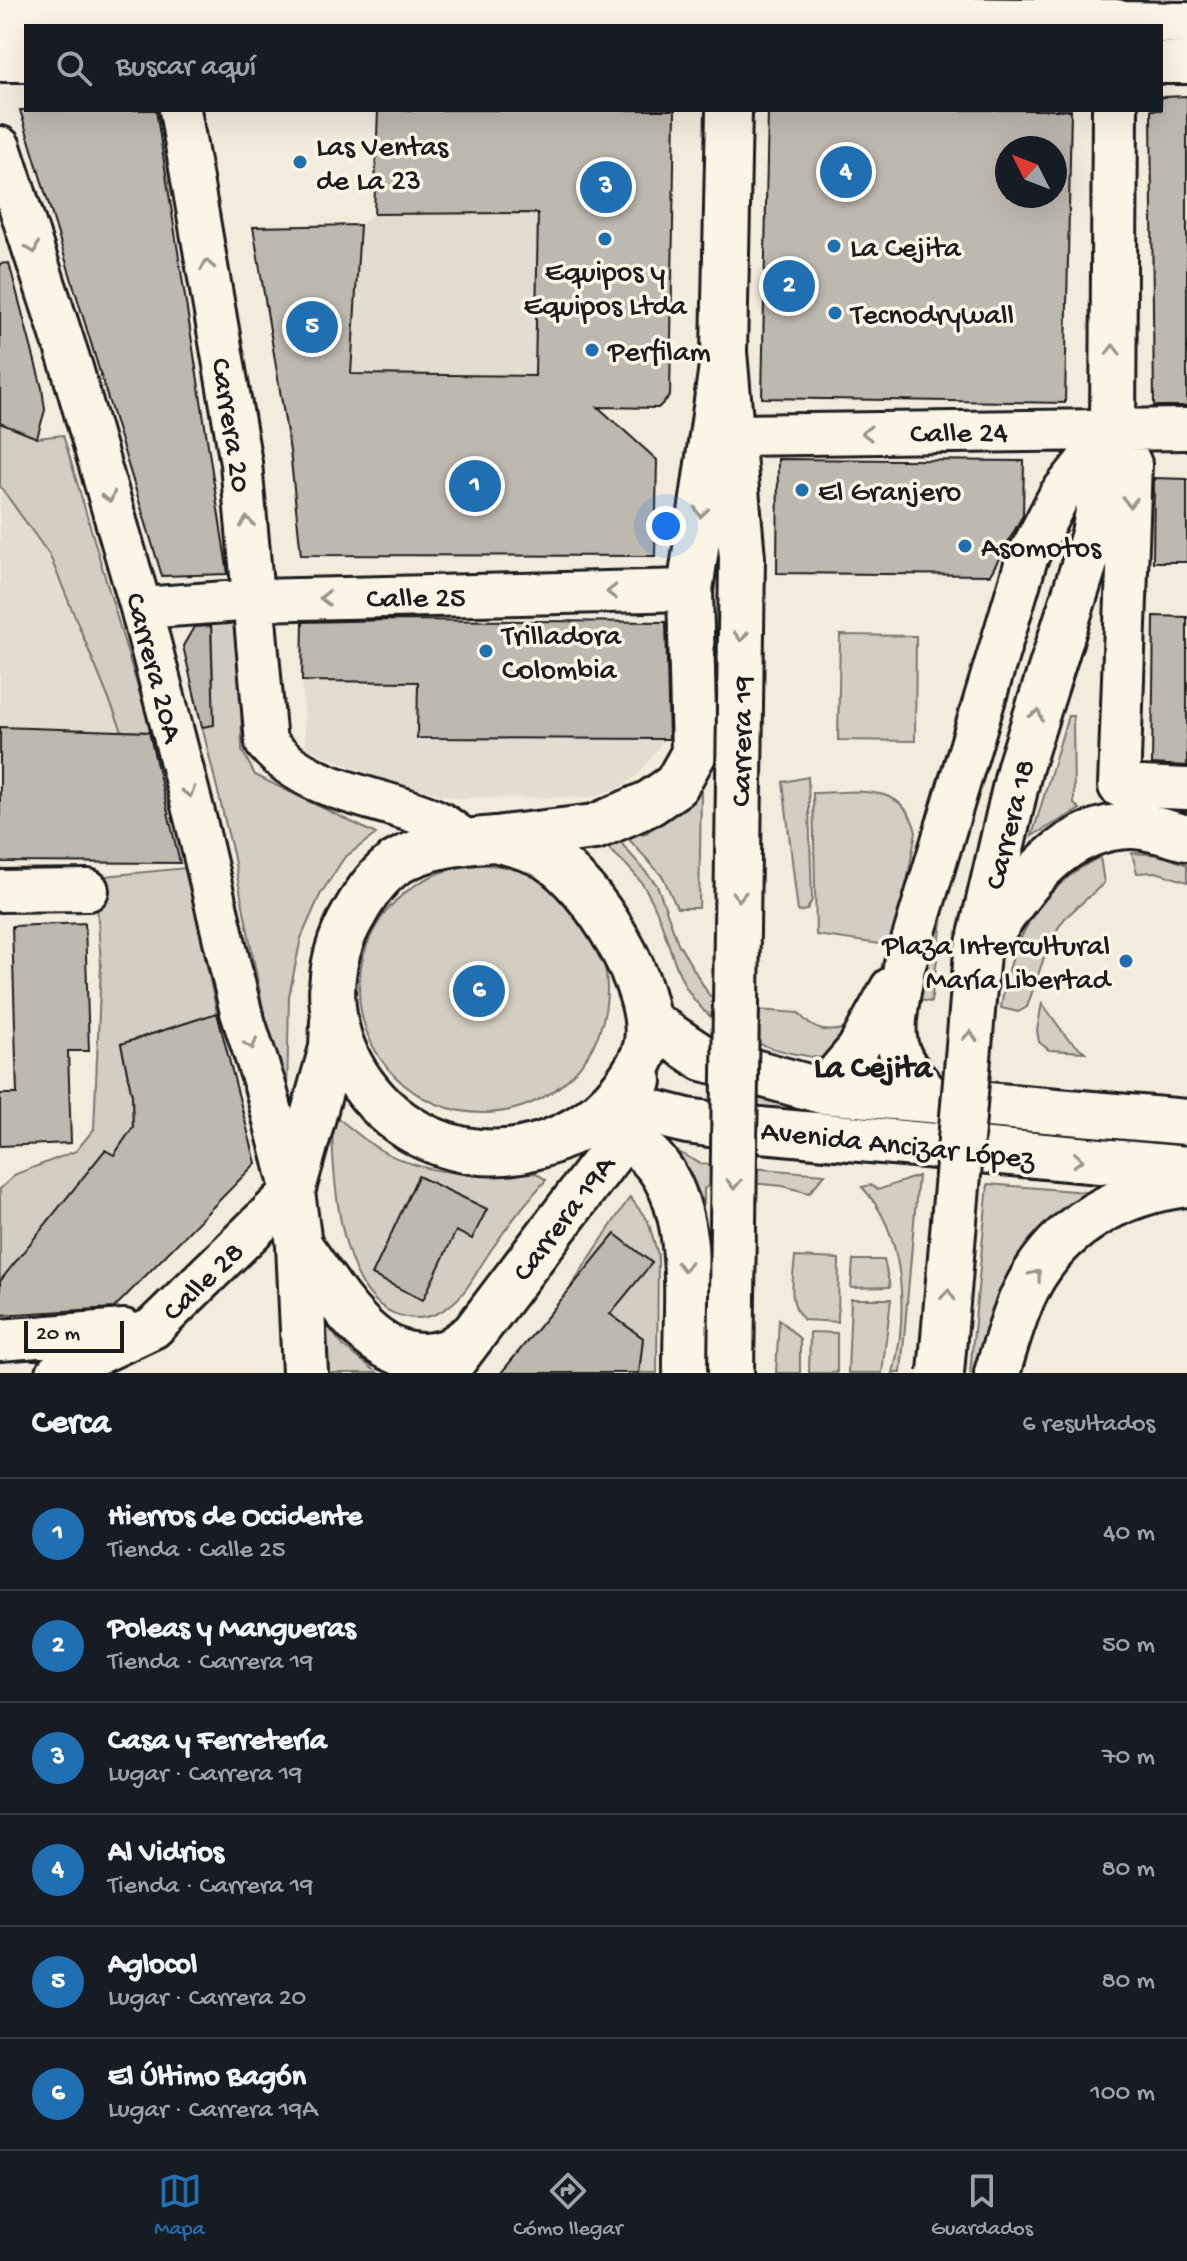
<!DOCTYPE html>
<html lang="es">
<head>
<meta charset="utf-8">
<style>
	body { margin:0; font-family:"Gochi Hand",sans-serif; background:#242831; color:#f1f3f6 }
	.compass { position:absolute; left:995px; top:136px; width:72px; height:72px; border-radius:50%; background:#171b24; box-shadow:0 8px 32px #0002; rotate:312deg }
	.scale { position:absolute; left:24px; bottom:20px; width:100px; box-sizing:border-box; padding-left:8px; border:4px solid #1c1c1c; border-top:0; font-size:22px; line-height:28px; white-space:nowrap; color:#1c1c1c; -webkit-text-stroke:6px #fcf5e5; paint-order:stroke }
	.you { position:absolute; left:666px; top:526px; width:28px; height:28px; margin:-20px; border:6px solid #fff; border-radius:50%; background:#1a73e8; box-shadow:0 0 0 12px #1a73e833 }
	.badge { display:grid; place-items:center; width:52px; height:52px; border-radius:50%; background:#1f6fb2; color:#fff; font-size:26px; font-weight:700 }
	.pin { position:absolute; translate:-50% -50%; border:4px solid #fff; box-shadow:0 2px 8px #0006 }
	.list { margin:0; padding:0; list-style:none }
	h2 { display:flex; justify-content:space-between; align-items:center; height:104px; margin:0; padding:0 32px; font-size:34px }
	h2 small { font-size:26px; font-weight:400; color:#9ea1a6 }
	.list li { display:grid; grid-template-columns:52px 1fr auto; gap:24px; align-items:center; box-sizing:border-box; height:112px; padding:0 32px; border-top:2px solid #363941 }
	.list b { display:block; font-size:30px; white-space:nowrap }
	.list p { margin:0; font-size:26px; white-space:nowrap; color:#9ea1a6 }
	.list em { font-size:26px; font-style:normal; color:#9ea1a6 }
	.icon { flex:none; width:44px; height:44px; fill:none; stroke:currentColor; stroke-width:2; stroke-linecap:round; stroke-linejoin:round }
	.map { position:relative; flex:none; width:1187px; height:1373px; overflow:hidden }
	.search { position:absolute; background:#171b24; box-shadow:0 8px 32px #0002; left:24px; right:24px; top:24px; height:88px; display:flex; align-items:center; gap:20px; box-sizing:border-box; padding:0 28px; border-radius:0px; color:#9ea1a6; font-size:30px }
	.sheet { height:776px; background:#171b24 }
	nav { display:flex; justify-content:space-around; align-items:center; box-sizing:border-box; height:112px; border-top:2px solid #363941; background:#171b24; font-size:22px; color:#9ea1a6 }
	nav a { display:grid; justify-items:center; gap:4px }
	nav .on { color:#1f6fb2 }
	.map>svg:first-child { display:block }
	.built { fill:#e3ddcf }
	.green { fill:#d3cec1; stroke:#78756e; stroke-width:2 }
	.building { fill:#beb9ae; stroke:#1c1c1c; stroke-width:2; fill-rule:evenodd }
	.lines { fill:none; stroke-linecap:round; stroke-linejoin:round }
	.minor-casing { stroke:#1c1c1c; stroke-width:46 }
	.major-casing { stroke:#1c1c1c; stroke-width:50 }
	.minor { stroke:#fcf5e5; stroke-width:40 }
	.major { stroke:#fcf5e5; stroke-width:44 }
	.major-bridge-casing { stroke:#1c1c1c; stroke-width:50; stroke-linecap:butt }
	.major-bridge { stroke:#fcf5e5; stroke-width:44 }
	.oneway { stroke:#97938b }
	.poi-dot { fill:#1f6fb2; stroke:#fcf5e5; stroke-width:3 }
	.labels { text-anchor:middle; stroke-width:7; stroke-linejoin:round; paint-order:stroke }
	.poi-label { font-size:30px; fill:#1c1c1c; stroke:#fcf5e5; text-anchor:start }
	.street-label { font-size:30px; fill:#1c1c1c; stroke:#fcf5e5 }
	.neighbourhood-label { font-size:32px; font-weight:bold; fill:#1c1c1c; stroke:#fcf5e5 }
</style>
</head>
<body>
<div class="map">
<svg width="1187" height="1373" viewBox="0 0 1187 1373">
	<rect width="100%" height="100%" fill="#f3ecdd"/>
	<filter id="ink" filterUnits="userSpaceOnUse"><feTurbulence type="fractalNoise" baseFrequency=".0125" numOctaves="2"/><feDisplacementMap in="SourceGraphic" scale="16" xChannelSelector="R" yChannelSelector="G"/><feConvolveMatrix kernelMatrix="1 2 1 2 8 2 1 2 1" color-interpolation-filters="sRGB"/></filter>
	<g filter="url(#ink)">
		<path class="built" d="M454,212L538,213L537,252L673,253L672,321L536,320L535,376L351,374L360,225L374,214Z
			M0,486L50,556L122,731L0,726Z
			M302,681L418,682V738L665,739L638,775L621,787L591,797L458,798L389,782L306,748Z"/>
		<path class="green" d="M0,423L37,438L63,435L151,732L122,731L50,556L0,486Z
			M211,620H240L242,750L255,775L376,834L344,858L320,895L301,938L289,996L287,1095L279,1091L233,854L192,685L213,680Z
			M840,635L916,636L915,741L838,740Z
			M1068,716H1073L1074,804L1080,809L1032,836Z
			M808,777L812,900L807,910L798,912L783,782Z
			M701,792L699,908H677L663,877L626,836L646,833Z
			M813,793C856,793 903,780 916,832L894,955L866,1001L884,968L887,945L816,935Z
			M616,837L657,885L678,943L709,995L727,1008L799,1013C813,1032 827,1033 849,1028L832,1059C780,1055 715,1037 687,989C670,960 666,926 650,897C639,875 620,858 601,842Z
			M1132,853L1161,855L1187,865V882L1156,872L1137,873Z
			M951,857L931,1002L914,999Z
			M1100,857L1104,883L1065,918L1050,940L1027,1007L1018,1012L1001,1008C1010,943 1039,887 1100,857Z
			M359 989a124 124 0 1 1 248 0a124 124 0 1 1-248 0Z
			M186,868L217,1013L121,1044L132,1095L133,1127L114,1155L0,1281V1189L16,1174L76,1151L94,1129L101,965L95,877Z
			M1042,1003L1068,1039L1085,1052L1049,1050L1039,1042L1037,1030Z
			M752,1098L1187,1143V1154L750,1112Z
			M332,1114C348,1125 361,1138 377,1148C427,1178 480,1175 536,1173L546,1180C525,1203 506,1228 489,1253C478,1269 468,1291 453,1303C438,1316 421,1321 402,1316C337,1301 332,1168 332,1114Z
			M654,1139L701,1164L825,1174L809,1193L783,1186L715,1180L704,1189V1205C694,1176 677,1159 654,1139Z
			M918,1176L901,1373H893C908,1315 906,1233 862,1187L871,1185L878,1190Z
			M988,1184L1098,1193L1080,1198L1059,1216L981,1373H970Z
			M630,1197L648,1221L658,1255L657,1373H639L643,1338L571,1286Z
			M795,1257L839,1259L838,1322L804,1320C787,1303 793,1279 795,1257Z
			M853,1260H884L890,1287L851,1288Z
			M851,1299H891L882,1373H848Z
			M320,1317L344,1347L378,1373H325Z
			M779,1319L800,1339V1373H776Z
			M810,1332L837,1333V1373H809Z"/>
		<path class="building" d="M1187,96V406H1154L1151,110H1161V97Z
			M20,110H156L228,574L162,576Z
			M378,110H675L670,396L658,408L598,407L657,460L655,556L301,555L290,451L253,227L360,225L351,374L535,376L538,213L374,214Z
			M768,110H1071L1065,403L762,398ZM1007,148H1055V196H1007Z
			M9,263L42,388L45,410L37,438L0,423V264Z
			M778,459L1024,461L1023,515L990,575L777,573Z
			M1154,478L1187,479V562H1153Z
			M1154,616L1187,617V766L1152,764Z
			M394,620L666,622L669,739L417,738L418,682L302,681L303,622Z
			M211,626L214,725L202,727L183,646L194,627Z
			M0,727L149,732L180,863L0,862Z
			M85,923L89,1051H68L71,1143L0,1146V1094H17L12,926Z
			M217,1013L256,1163L114,1308L0,1315V1281L105,1150L114,1155L133,1127L132,1095L121,1044Z
			M418,1176L487,1209L472,1239L456,1231L423,1300L372,1275Z
			M615,1234L652,1263L610,1314L643,1338L639,1373H501Z"/>
		<g class="lines">
			<defs>
				<path id="minor" d="M1116,22L1187,23
					M1161,63H1187
					M180,110L241,463L266,743C309,794 378,795 435,820C446,825 457,835 467,842
					M0,147L72,368L141,608L196,821L241,1012L266,1089L292,1192L153,1328L57,1373
					M1113,428L1131,464L1119,786L1187,789
					M731,435L1187,429
					M141,608L255,600L690,590
					M0,891L88,890
					M822,1091L857,1050L891,988
					M935,1101C884,1047 893,1037 904,968L1027,558L1059,496L1113,428
					M0,1340L124,1330"/>
				<path id="major" d="M0,18L687,17L1116,22
					M0,59H26
					M729,110L724,352L742,558
					M502,838L595,827L616,818L650,803L676,785L694,753L690,590L724,352
					M495,839C513,844 531,847 547,857C593,886 655,986 647,1042C645,1058 632,1077 622,1090C596,1122 562,1142 521,1150C390,1173 285,1030 354,914C364,896 378,875 396,863C426,845 462,842 495,839Z
					M990,935C1024,884 1064,826 1132,826C1149,826 1170,834 1187,838
					M977,953L1020,767L1094,534L1113,428L1115,110
					M648,1021L703,1058L822,1091L1187,1122
					M612,1102L687,1121L739,1128L1187,1169
					M594,1126C614,1133 637,1142 652,1159C699,1209 685,1308 686,1373
					M299,1245C333,1290 374,1373 443,1353C452,1351 462,1342 470,1337
					M305,1373L299,1245L292,1192L332,1048L333,1021
					M444,1373L611,1153L621,1136L639,1081
					M997,1373C1006,1345 1014,1312 1028,1286C1060,1225 1121,1192 1187,1184"/>
			</defs>
			<use href="#minor" class="minor-casing"/>
			<use href="#major" class="major-casing"/>
			<use href="#minor" class="minor"/>
			<use href="#major" class="major"/>
			<defs>
				<path id="major-bridge" d="M731,1373L742,558
					M941,1373L977,953"/>
			</defs>
			<use href="#major-bridge" class="major-bridge-casing"/>
			<use href="#major-bridge" class="major-bridge"/>
		</g>
		<defs><path id="oneway-chevron" d="M-2-3.5L2.5 0L-2 3.5" fill="none" stroke-width="1.6" stroke-linecap="round" stroke-linejoin="round" transform="scale(2)"/></defs>
		<g class="oneway">
			<use href="#oneway-chevron" transform="translate(33 248) rotate(72)"/>
			<use href="#oneway-chevron" transform="translate(207 265) rotate(-100)"/>
			<use href="#oneway-chevron" transform="translate(1113 350) rotate(-90)"/>
			<use href="#oneway-chevron" transform="translate(867 433) rotate(179)"/>
			<use href="#oneway-chevron" transform="translate(109 497) rotate(74)"/>
			<use href="#oneway-chevron" transform="translate(1130 502) rotate(92)"/>
			<use href="#oneway-chevron" transform="translate(701 512) rotate(98)"/>
			<use href="#oneway-chevron" transform="translate(247 522) rotate(-96)"/>
			<use href="#oneway-chevron" transform="translate(612 592) rotate(179)"/>
			<use href="#oneway-chevron" transform="translate(325 598) rotate(179)"/>
			<use href="#oneway-chevron" transform="translate(741 636) rotate(91)"/>
			<use href="#oneway-chevron" transform="translate(1037 715) rotate(-72)"/>
			<use href="#oneway-chevron" transform="translate(189 792) rotate(75)"/>
			<use href="#oneway-chevron" transform="translate(739 896) rotate(91)"/>
			<use href="#oneway-chevron" transform="translate(970 1036) rotate(-85)"/>
			<use href="#oneway-chevron" transform="translate(251 1044) rotate(71)"/>
			<use href="#oneway-chevron" transform="translate(1078 1160) rotate(5)"/>
			<use href="#oneway-chevron" transform="translate(734 1184) rotate(91)"/>
			<use href="#oneway-chevron" transform="translate(684 1266) rotate(88)"/>
			<use href="#oneway-chevron" transform="translate(1036 1275) rotate(-53)"/>
			<use href="#oneway-chevron" transform="translate(948 1295) rotate(-85)"/>
		</g>
	</g>
	<g class="poi-dot">
		<circle cx="300" cy="162" r="8"/>
		<circle cx="605" cy="239" r="8"/>
		<circle cx="834" cy="246" r="8"/>
		<circle cx="835" cy="313" r="8"/>
		<circle cx="592" cy="350" r="8"/>
		<circle cx="802" cy="490" r="8"/>
		<circle cx="965" cy="546" r="8"/>
		<circle cx="486" cy="651" r="8"/>
		<circle cx="1126" cy="961" r="8"/>
	</g>
	<g class="labels">
		<g class="poi-label">
			<text x="316" y="155">Las Ventas<tspan x="316" dy="34">de La 23</tspan></text>
			<text x="850" y="256">La Cejita</text>
			<text x="605" y="280" text-anchor="middle">Equipos y<tspan x="605" dy="34">Equipos Ltda</tspan></text>
			<text x="851" y="323">Tecnodrywall</text>
			<text x="608" y="360">Perfilam</text>
			<text x="818" y="500">El Granjero</text>
			<text x="981" y="556">Asomotos</text>
			<text x="502" y="644">Trilladora<tspan x="502" dy="34">Colombia</tspan></text>
			<text x="1110" y="954" text-anchor="end">Plaza Intercultural<tspan x="1110" dy="34">María Libertad</tspan></text>
		</g>
		<g class="street-label">
			<text transform="translate(233 425) rotate(81)" y="10">Carrera 20</text>
			<text transform="translate(959 431) rotate(-1)" y="10">Calle 24</text>
			<text transform="translate(416 596) rotate(-1)" y="10">Calle 25</text>
			<text transform="translate(156 667) rotate(75)" y="10">Carrera 20A</text>
			<text transform="translate(740 741) rotate(-89)" y="10">Carrera 19</text>
			<text transform="translate(1008 824) rotate(-76)" y="10">Carrera 18</text>
			<text transform="translate(898 1143) rotate(6)" y="10">Avenida Ancizar López</text>
			<text transform="translate(562 1217) rotate(-53)" y="10">Carrera 19A</text>
			<text transform="translate(202 1280) rotate(-44)" y="10">Calle 28</text>
		</g>
		<g class="neighbourhood-label">
			<text x="873" y="1076">La Cejita</text>
		</g>
	</g>
</svg>
<svg class="compass" viewBox="-18 -18 36 36"><path d="M0-13l5 13h-10z" fill="#e53935"/><path d="M0 13l5-13h-10z" fill="#9ea1a6"/></svg>
<div class="scale">20 m</div>
<div class="you"></div>
<div class="pin badge" style="left:475px;top:486px">1</div>
<div class="pin badge" style="left:789px;top:286px">2</div>
<div class="pin badge" style="left:606px;top:187px">3</div>
<div class="pin badge" style="left:846px;top:172px">4</div>
<div class="pin badge" style="left:312px;top:327px">5</div>
<div class="pin badge" style="left:479px;top:991px">6</div>
<div class="search"><svg class="icon" aria-label="search" viewBox="0 0 24 24"><circle cx="10" cy="10" r="6"/><path d="M15 15l6 6"/></svg>Buscar aquí</div>
</div>
<section class="sheet">
<h2>Cerca<small>6 resultados</small></h2>
<ul class="list">
<li><span class="badge">1</span><div><b>Hierros de Occidente</b><p>Tienda · Calle 25</p></div><em>40 m</em></li>
<li><span class="badge">2</span><div><b>Poleas y Mangueras</b><p>Tienda · Carrera 19</p></div><em>50 m</em></li>
<li><span class="badge">3</span><div><b>Casa y Ferretería</b><p>Lugar · Carrera 19</p></div><em>70 m</em></li>
<li><span class="badge">4</span><div><b>Al Vidrios</b><p>Tienda · Carrera 19</p></div><em>80 m</em></li>
<li><span class="badge">5</span><div><b>Aglocol</b><p>Lugar · Carrera 20</p></div><em>80 m</em></li>
<li><span class="badge">6</span><div><b>El Último Bagón</b><p>Lugar · Carrera 19A</p></div><em>100 m</em></li>
</ul>
</section>
<nav>
<a class="on"><svg class="icon" aria-label="map" viewBox="0 0 24 24"><path d="M3 6l6-2 6 2 6-2v14l-6 2-6-2-6 2zM9 4v14M15 6v14"/></svg>Mapa</a>
<a><svg class="icon" aria-label="directions" viewBox="0 0 24 24"><path d="M12 3l9 9-9 9-9-9zM9 14v-3h6M13 9l2 2-2 2"/></svg>Cómo llegar</a>
<a><svg class="icon" aria-label="saved" viewBox="0 0 24 24"><path d="M7 4h10v16l-5-4-5 4z"/></svg>Guardados</a>
</nav>
</body>
</html>
